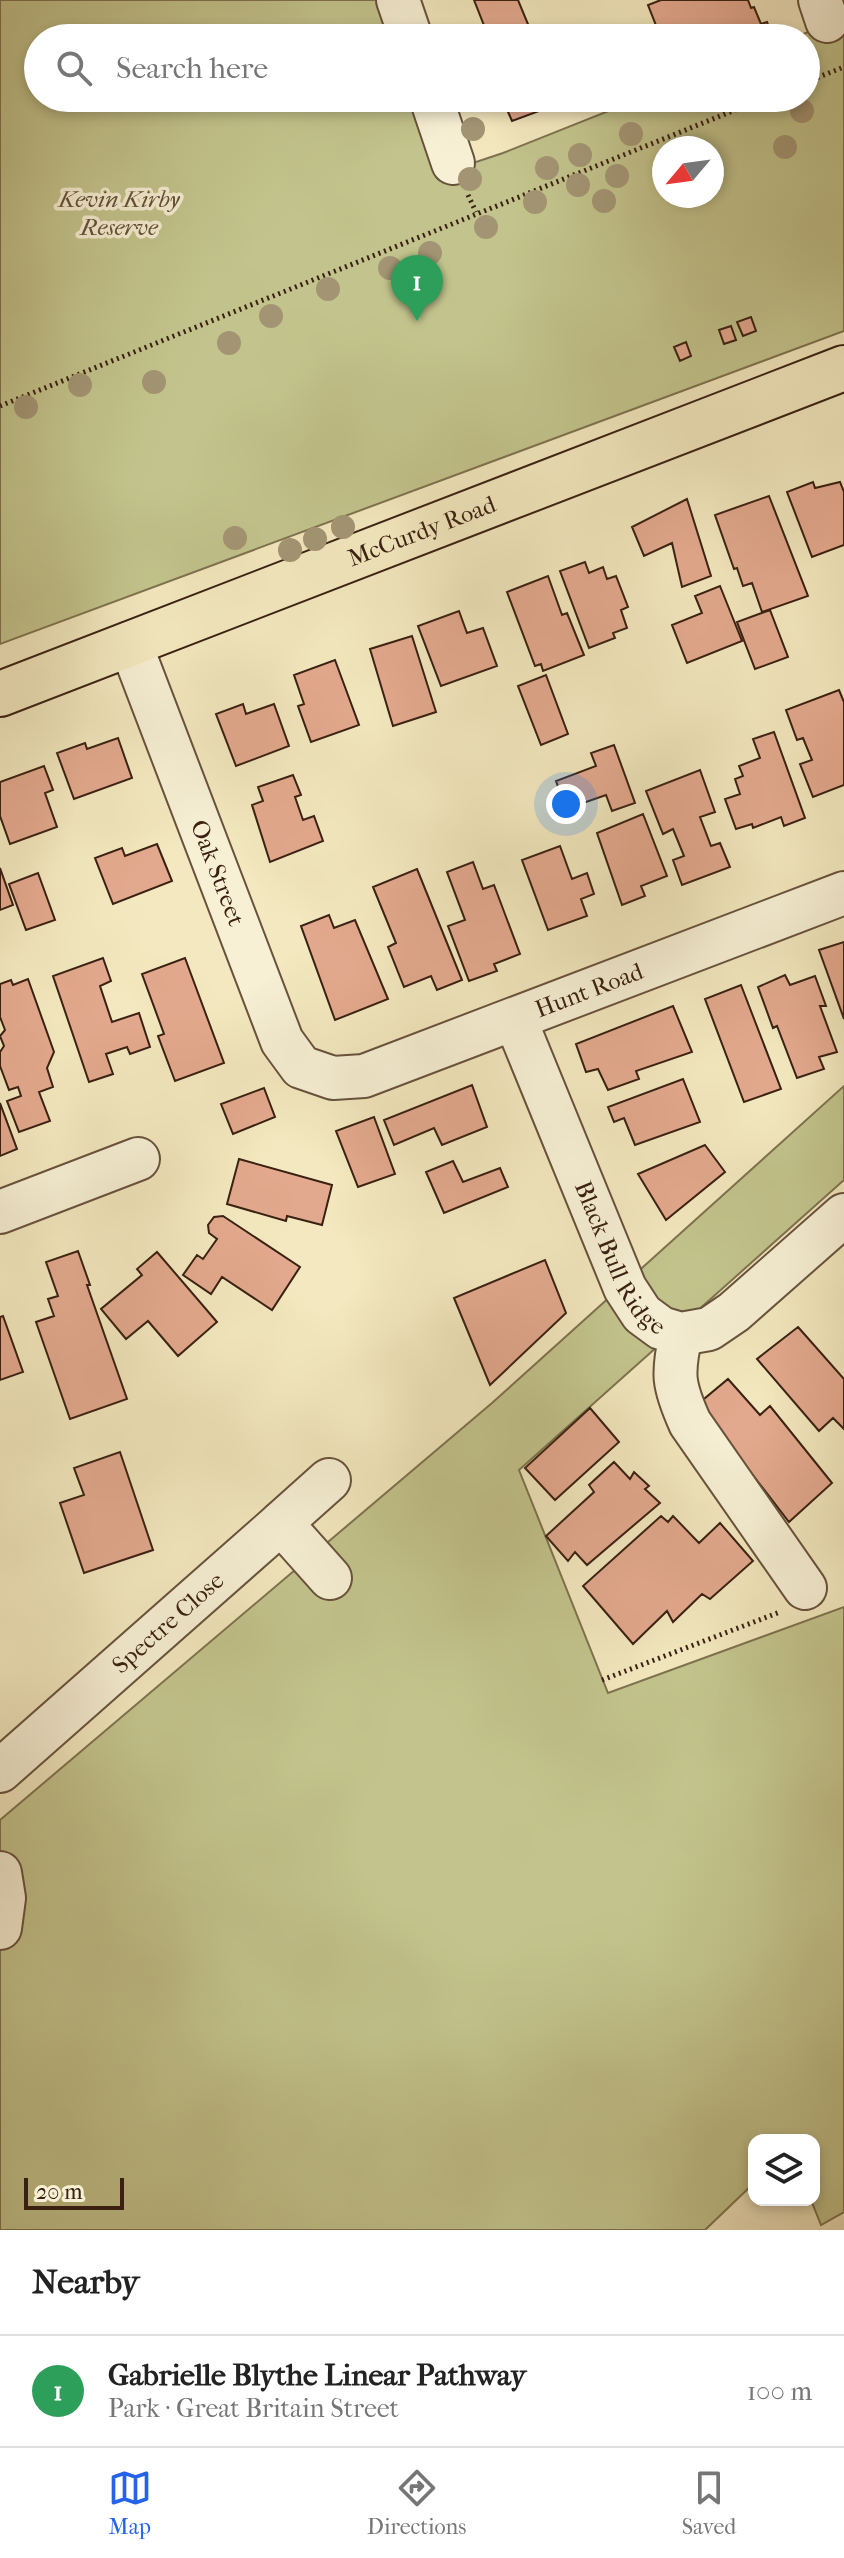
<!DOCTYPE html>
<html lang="en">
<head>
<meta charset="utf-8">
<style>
	body { margin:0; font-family:"IM FELL French Canon",serif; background:#f2f2f2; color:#222 }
	.controls { position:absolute; right:24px; bottom:24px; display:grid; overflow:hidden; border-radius:16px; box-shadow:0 4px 12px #0003 }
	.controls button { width:72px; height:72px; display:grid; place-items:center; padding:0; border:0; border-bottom:2px solid #e0e0e0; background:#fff; color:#222; font:40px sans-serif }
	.compass { position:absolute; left:652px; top:136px; width:72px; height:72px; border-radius:50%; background:#fff; box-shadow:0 4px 12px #0003; rotate:241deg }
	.scale { position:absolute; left:24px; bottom:20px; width:100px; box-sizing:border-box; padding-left:8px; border:4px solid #392011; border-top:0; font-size:22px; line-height:28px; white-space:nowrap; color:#392011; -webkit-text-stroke:6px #f7f0d5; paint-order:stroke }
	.you { position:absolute; left:566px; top:804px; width:28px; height:28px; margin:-20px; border:6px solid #fff; border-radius:50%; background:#1a73e8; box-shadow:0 0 0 12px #1a73e833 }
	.badge { display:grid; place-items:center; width:52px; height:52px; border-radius:50%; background:#2563eb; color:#fff; font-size:26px; font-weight:700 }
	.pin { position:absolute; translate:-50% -66px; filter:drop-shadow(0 2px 4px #0008) }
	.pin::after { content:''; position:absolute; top:42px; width:28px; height:24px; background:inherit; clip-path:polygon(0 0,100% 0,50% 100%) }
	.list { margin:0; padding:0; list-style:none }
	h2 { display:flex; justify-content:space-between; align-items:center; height:104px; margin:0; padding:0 32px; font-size:34px }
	h2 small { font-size:26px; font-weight:400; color:#767676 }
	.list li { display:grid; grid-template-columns:52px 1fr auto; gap:24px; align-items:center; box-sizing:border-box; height:112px; padding:0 32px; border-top:2px solid #e0e0e0 }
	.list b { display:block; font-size:30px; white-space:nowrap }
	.list p { margin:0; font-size:26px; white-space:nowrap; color:#767676 }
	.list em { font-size:26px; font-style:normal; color:#767676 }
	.icon { flex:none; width:44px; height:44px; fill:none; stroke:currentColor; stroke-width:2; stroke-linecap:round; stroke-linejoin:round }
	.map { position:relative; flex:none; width:844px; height:2230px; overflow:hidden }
	.search { position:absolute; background:#fff; box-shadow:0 4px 12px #0003; left:24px; right:24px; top:24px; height:88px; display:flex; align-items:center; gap:20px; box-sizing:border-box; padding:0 28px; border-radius:44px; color:#767676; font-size:30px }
	.sheet { height:216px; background:#fff }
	nav { display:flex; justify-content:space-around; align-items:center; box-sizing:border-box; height:112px; border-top:2px solid #e0e0e0; background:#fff; font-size:22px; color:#767676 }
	nav a { display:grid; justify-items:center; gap:4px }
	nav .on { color:#2563eb }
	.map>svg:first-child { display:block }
	.green { fill:#c3c48d; stroke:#7e724f; stroke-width:2; fill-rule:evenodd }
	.building { fill:#e3a98e; stroke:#392011; stroke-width:2 }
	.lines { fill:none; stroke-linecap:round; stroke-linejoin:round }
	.minor-casing { stroke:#68523c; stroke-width:46 }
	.major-casing { stroke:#392011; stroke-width:48 }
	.path { stroke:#392011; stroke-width:5; stroke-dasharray:2 4; stroke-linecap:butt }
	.minor { stroke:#f7f0d5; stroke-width:42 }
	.major { stroke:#f3e8bf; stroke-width:44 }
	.tree { fill:#a39574 }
	.labels { text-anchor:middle; stroke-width:7; stroke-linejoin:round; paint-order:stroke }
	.park-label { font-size:24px; font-style:italic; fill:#625136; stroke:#f7f0d5 }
	.street-label { font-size:24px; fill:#392011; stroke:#f7f0d5 }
</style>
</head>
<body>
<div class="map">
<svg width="844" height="2230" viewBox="0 0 844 2230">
	<rect width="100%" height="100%" fill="#f3e8bf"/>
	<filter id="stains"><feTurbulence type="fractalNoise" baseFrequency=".0025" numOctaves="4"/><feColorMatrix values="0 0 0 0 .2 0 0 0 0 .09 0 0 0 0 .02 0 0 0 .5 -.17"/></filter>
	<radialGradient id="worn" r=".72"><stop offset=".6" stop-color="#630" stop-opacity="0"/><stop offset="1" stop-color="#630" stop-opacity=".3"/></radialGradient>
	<path class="green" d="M0,0H377L390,38H38V98H410L437,175L503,153L641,98H806V38H793L844,18V331L0,644ZM664,148H712V196H664Z
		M844,1086V1180L519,1470L608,1693L844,1607V2212L821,2225L811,2200H814V2140H754V2183L705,2230H0V1820L492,1403Z"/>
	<path class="building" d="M474,0H518L530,29L507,38H489Z
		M661,0H748L751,8L754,7L761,24L767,22L773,38H716L712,27L682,38H661L648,5Z
		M502,98H547L550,107L512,121Z
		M751,317L756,331L743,336L737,322Z
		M731,326L736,340L724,344L719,330Z
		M686,342L691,356L680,361L674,347Z
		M813,482L815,488L840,482L844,492V545L812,557L787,492Z
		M769,496L808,596L762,612L752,583L743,586L737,568L734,569L715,515Z
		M687,499L711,576L682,587L672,543L644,556L632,527Z
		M585,562L589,573L603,567L607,579L616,576L628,607L621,610L627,628L613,633L615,638L589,648L560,571Z
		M548,576L562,615L567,613L584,655L543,671L541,664L535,666L507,592Z
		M720,586L742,641L687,663L672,625L702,613L695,596Z
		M770,610L788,657L755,669L737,622Z
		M459,611L467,633L483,628L497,666L441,686L418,626Z
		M412,636L436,712L393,726L370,649Z
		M335,660L359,725L311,742L298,706L304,704L294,675Z
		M546,675L568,734L541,745L518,686Z
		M839,690L844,702V785L813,797L800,764L812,760L803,738L797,740L786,710Z
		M243,704L246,714L274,704L289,746L236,766L216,714Z
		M774,732L805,818L784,826L781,817L753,828L752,824L736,829L725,799L740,794L735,779L743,776L739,766L760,758L753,739Z
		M118,738L132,778L74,799L57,753L85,743L87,749Z
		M614,745L635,803L612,811L606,795L566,809L556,781L596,766L591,753Z
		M44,766L53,790L45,793L57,827L10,844L0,816V782Z
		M700,770L715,812L700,817L711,846L720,843L730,867L682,885L673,860L684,856L673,829L663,834L646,791Z
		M293,775L301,795L295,797L303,820L314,816L323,841L270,862L252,805L263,801L258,787Z
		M643,814L667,876L641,886L645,896L622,905L597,833Z
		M157,844L172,881L113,904L95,858L122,848L125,856Z
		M560,846L572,879L587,873L594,894L581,899L587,916L548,930L522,860Z
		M473,862L483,889L494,885L520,954L494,964L497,971L469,981L448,926L465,920L447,872Z
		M0,868L13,905L0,910Z
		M417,869L462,980L437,990L431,976L404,987L388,947L396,943L373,887Z
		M38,873L55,920L26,930L9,884Z
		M329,915L334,928L355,920L388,999L335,1020L301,926Z
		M844,942V1019L819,950Z
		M103,958L111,981L100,986L112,1022L139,1013L150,1047L130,1054L127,1047L106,1054L113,1074L89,1082L53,976Z
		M185,958L224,1063L175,1081L158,1036L164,1034L142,974Z
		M785,975L790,985L815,976L826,1006H820L837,1052L819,1057L824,1069L797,1078L777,1026L773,1028L758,987Z
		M28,979L54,1052L47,1068L53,1087L39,1092L50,1121L19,1132L7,1101L21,1096L18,1087L9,1090L0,1066V1052L4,1046L0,1036L5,1030L0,1017V984L11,980L13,985Z
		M741,985L781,1089L744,1102L705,999Z
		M673,1006L692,1052L636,1071L639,1079L608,1090L598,1069L586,1072L576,1044Z
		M683,1079L700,1122L635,1145L624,1118L614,1122L608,1107Z
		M472,1085L487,1127L442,1145L434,1128L394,1145L384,1120Z
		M264,1088L275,1117L233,1134L221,1104Z
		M0,1103L17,1149L0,1156Z
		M374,1117L395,1174L358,1187L336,1131Z
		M705,1145L725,1172L666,1220L638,1174Z
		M239,1159L332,1185L322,1225L287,1216L286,1221L227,1204Z
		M453,1161L463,1182L500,1168L508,1187L444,1213L426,1172Z
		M223,1216L300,1267L272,1310L222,1277L211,1294L183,1275L197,1255L203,1259L217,1239L209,1233L208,1225L214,1217Z
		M78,1251L90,1285H87L127,1399L70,1419L36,1322L54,1316L48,1299L58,1296L46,1262Z
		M157,1252L217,1322L178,1356L148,1321L126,1339L101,1309L142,1275L137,1269Z
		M545,1260L566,1313L490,1385L454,1298Z
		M3,1316L23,1372L0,1380V1317Z
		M798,1327L844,1379V1429L833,1418L819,1431L757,1359Z
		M728,1379L760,1415L770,1406L832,1483L789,1522L698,1404Z
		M590,1408L619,1442L555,1500L525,1468Z
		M120,1452L153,1550L84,1573L60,1503L84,1495L74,1468Z
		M614,1462L630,1479L634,1472L649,1486L645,1489L660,1503L587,1565L575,1552L568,1561L546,1536L594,1492L589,1485Z
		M661,1516L668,1522L673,1516L699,1543L720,1523L753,1561L710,1599L702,1594L673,1622L667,1611L633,1644L583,1586Z"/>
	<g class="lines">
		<defs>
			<g id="minor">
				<path d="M398,0L411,38"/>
				<path d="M820,0L827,21"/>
				<path d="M431,98L453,163"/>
				<path id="s1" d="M130,643L282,1041L301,1067L333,1078L364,1076L844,893"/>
				<path id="s2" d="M515,1019L625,1288L642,1314L661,1328L681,1334L709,1329L734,1312L844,1215"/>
				<path d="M0,1212L138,1159"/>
				<path d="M681,1334C672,1374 673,1385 690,1423L805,1588"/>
				<path d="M281,1523L329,1480"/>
				<path id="s3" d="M0,1771L281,1523L330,1578"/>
				<path d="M0,1873L4,1898L0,1928"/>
			</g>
			<g id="major">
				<path id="s4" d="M0,694L844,368"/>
			</g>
		</defs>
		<use href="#minor" class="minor-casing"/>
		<use href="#major" class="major-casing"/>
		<path class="path" d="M806,82L844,67
			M468,195L476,212
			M0,406L765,98
			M602,1680L780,1612"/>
		<use href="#minor" class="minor"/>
		<use href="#major" class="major"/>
	</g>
	<g class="tree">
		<circle cx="802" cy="111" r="12"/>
		<circle cx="473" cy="129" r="12"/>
		<circle cx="631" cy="134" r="12"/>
		<circle cx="785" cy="147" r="12"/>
		<circle cx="580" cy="155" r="12"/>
		<circle cx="547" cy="168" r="12"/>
		<circle cx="617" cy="176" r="12"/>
		<circle cx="470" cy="179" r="12"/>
		<circle cx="578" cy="185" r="12"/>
		<circle cx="604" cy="201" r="12"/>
		<circle cx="535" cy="202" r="12"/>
		<circle cx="486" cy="227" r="12"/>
		<circle cx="430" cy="253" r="12"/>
		<circle cx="390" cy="268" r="12"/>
		<circle cx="328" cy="289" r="12"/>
		<circle cx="271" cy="316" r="12"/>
		<circle cx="229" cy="343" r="12"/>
		<circle cx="154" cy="382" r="12"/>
		<circle cx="80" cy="385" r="12"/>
		<circle cx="26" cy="407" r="12"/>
		<circle cx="343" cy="527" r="12"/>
		<circle cx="235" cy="538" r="12"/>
		<circle cx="315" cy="539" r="12"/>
		<circle cx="290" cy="550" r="12"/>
	</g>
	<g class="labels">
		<g class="park-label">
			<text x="119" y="207">Kevin Kirby<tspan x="119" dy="28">Reserve</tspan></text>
		</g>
		<g class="street-label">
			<text dy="8" stroke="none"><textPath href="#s4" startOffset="452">McCurdy Road</textPath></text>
			<text dy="8" stroke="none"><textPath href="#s1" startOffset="246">Oak Street</textPath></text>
			<text dy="8" stroke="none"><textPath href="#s1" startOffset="764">Hunt Road</textPath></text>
			<text dy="8" stroke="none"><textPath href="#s2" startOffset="262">Black Bull Ridge</textPath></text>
			<text dy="8" stroke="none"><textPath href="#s3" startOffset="224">Spectre Close</textPath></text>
		</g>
	</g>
	<rect width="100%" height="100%" filter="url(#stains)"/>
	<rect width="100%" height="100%" fill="url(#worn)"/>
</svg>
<div class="controls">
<button><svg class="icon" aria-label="layers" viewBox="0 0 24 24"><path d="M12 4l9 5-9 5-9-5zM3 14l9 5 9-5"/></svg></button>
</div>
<svg class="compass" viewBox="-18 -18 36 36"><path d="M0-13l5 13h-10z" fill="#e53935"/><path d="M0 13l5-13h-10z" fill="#767676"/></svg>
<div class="scale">20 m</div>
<div class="you"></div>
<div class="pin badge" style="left:417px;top:321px;background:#2e9e5b">1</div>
<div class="search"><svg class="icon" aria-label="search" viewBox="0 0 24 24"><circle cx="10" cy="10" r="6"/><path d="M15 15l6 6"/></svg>Search here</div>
</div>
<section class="sheet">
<h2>Nearby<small></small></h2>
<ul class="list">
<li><span class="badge" style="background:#2e9e5b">1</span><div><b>Gabrielle Blythe Linear Pathway</b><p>Park · Great Britain Street</p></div><em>100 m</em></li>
</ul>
</section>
<nav>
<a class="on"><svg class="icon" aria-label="map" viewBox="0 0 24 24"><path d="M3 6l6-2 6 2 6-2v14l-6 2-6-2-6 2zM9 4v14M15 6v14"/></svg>Map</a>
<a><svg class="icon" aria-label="directions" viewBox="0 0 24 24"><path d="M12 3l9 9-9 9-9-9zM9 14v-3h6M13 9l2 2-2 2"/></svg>Directions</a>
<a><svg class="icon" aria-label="saved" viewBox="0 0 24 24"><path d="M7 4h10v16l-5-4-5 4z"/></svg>Saved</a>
</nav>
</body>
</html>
